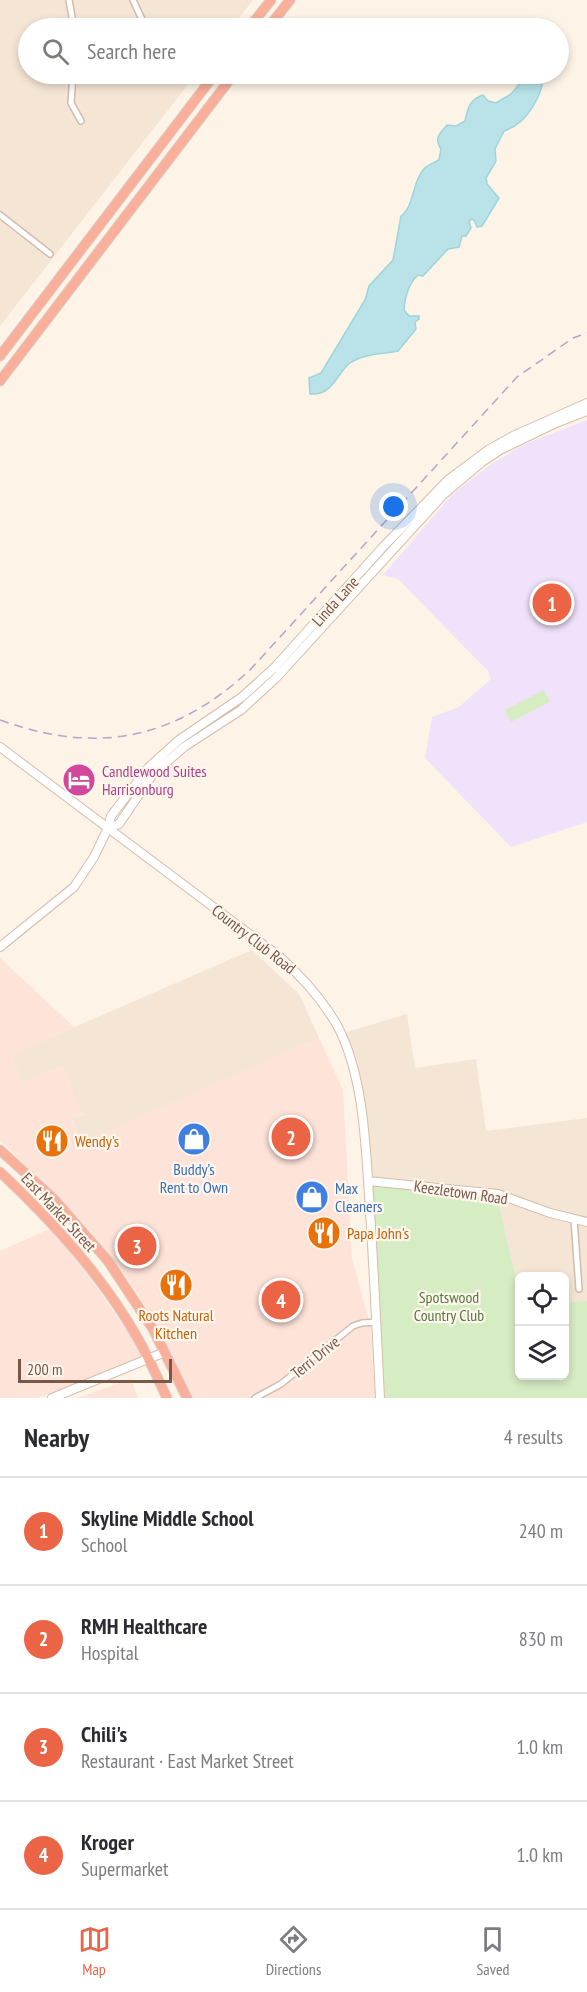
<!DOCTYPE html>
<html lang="en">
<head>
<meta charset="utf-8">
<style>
	body { margin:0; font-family:"PT Sans Narrow",sans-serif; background:#f2f2f3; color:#2b2b33 }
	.controls { position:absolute; right:18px; bottom:18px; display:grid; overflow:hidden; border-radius:9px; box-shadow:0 3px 9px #0003 }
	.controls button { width:54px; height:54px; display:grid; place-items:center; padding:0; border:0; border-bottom:2px solid #e1e1e2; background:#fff; color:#2b2b33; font:30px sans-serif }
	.scale { position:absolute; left:18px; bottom:15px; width:154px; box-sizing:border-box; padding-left:6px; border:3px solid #785849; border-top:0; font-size:16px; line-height:21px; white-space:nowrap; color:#785849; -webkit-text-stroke:4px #fff7ed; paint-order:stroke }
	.you { position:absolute; left:394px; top:507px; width:21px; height:21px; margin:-15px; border:4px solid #fff; border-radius:50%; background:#1a73e8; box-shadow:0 0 0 9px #1a73e833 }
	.badge { display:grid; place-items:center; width:39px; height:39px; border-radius:50%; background:#ec6446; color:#fff; font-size:20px; font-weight:700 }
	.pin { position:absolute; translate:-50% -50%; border:3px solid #fff; box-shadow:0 2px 6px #0006 }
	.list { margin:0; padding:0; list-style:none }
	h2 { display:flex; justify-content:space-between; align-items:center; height:78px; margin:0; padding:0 24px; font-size:26px }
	h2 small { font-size:20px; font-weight:400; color:#7c7c81 }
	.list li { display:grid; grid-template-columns:39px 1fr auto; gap:18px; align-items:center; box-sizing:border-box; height:108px; padding:0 24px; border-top:2px solid #e1e1e2 }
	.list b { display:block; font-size:22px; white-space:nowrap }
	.list p { margin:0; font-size:20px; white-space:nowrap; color:#7c7c81 }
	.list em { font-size:20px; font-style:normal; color:#7c7c81 }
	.icon { flex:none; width:33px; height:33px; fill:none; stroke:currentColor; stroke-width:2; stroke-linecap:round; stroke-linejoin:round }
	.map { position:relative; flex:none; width:587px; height:1398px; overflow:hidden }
	.search { position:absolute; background:#fff; box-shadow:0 3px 9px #0003; left:18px; right:18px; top:18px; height:66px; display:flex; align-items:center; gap:15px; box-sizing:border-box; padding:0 21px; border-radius:33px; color:#7c7c81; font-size:22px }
	.sheet { height:510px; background:#fff }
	nav { display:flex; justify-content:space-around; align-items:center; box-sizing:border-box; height:84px; border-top:2px solid #e1e1e2; background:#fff; font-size:16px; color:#7c7c81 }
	nav a { display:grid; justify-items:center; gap:3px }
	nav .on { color:#ec6446 }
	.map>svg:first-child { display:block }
	.residential { fill:#f5e5d4 }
	.commercial { fill:#fee3d9 }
	.education { fill:#f0e2fa }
	.green { fill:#d6ecc3 }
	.water { fill:#b9e3e8; stroke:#9fd4da; stroke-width:1.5 }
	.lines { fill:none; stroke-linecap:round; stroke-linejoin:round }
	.street-casing { stroke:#d2bcae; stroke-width:8 }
	.secondary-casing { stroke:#d5bcab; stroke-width:10 }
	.highway-casing { stroke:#d9d0cc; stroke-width:11 }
	.street { stroke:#fff; stroke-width:5 }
	.secondary { stroke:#fff; stroke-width:8 }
	.highway { stroke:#faaf9a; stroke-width:9 }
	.rail { stroke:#b5a3c8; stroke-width:1.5; stroke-dasharray:9 6; stroke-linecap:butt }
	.labels { text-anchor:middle; stroke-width:4.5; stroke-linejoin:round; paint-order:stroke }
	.street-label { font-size:16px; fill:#785849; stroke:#fff7ed }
	.hotel-label { font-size:16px; fill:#b23c85; stroke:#fff7ed; text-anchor:start }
	.food-label { font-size:16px; fill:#c56008; stroke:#fff7ed; text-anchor:start }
	.shop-label { font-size:16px; fill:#366cbe; stroke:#fff7ed }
	.park-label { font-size:16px; fill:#52783e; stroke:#fff7ed }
</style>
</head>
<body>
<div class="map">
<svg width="587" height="1398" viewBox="0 0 587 1398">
	<rect width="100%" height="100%" fill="#fdf3e6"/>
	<path class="residential" d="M0,0H253L231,28H28V74H196L0,326Z
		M252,950L299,994L319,1038L82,1143L72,1119L83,1115L62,1066L23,1083L10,1055Z
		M407,1014L415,1068L476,1059L486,1131L587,1118V1301L565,1302L564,1276H520L519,1292L497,1196L371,1183L347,1032Z"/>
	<path class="commercial" d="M0,958L74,1027L10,1055L23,1083L62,1066L83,1114L72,1120L82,1142L319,1038L343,1090L352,1259L371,1328L375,1398H190L155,1321L122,1271L81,1221L0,1140Z
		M52,1228L91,1279L127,1331L142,1357L38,1398H0V1251Z
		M131,1379L138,1398H77Z"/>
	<path class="education" d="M587,420V822L511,847L425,758L432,717L459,707L491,679L488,671L398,579L383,575L452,495L490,465L525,444Z"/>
	<path class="green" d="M544,690L550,702L511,722L505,710Z
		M371,1183L497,1196L519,1292L520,1376H564L565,1302L587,1301V1398H385Z"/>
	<path class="water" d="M528,74H544C542,96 527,124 504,131L495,149L496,161L486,178L487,184L499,198L482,226L477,227L474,220L471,219L469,222L471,228L466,236H462L459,247L448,249L423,276L418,275C409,283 405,298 404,310L409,316H419V319L415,322L416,329L398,351C383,354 362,354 350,363C336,374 333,396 310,394L309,378L321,373L365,300L369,286L393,260L401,216C414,207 412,183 423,170C426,165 434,163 439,160L441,149C434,138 439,134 447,125L456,126L465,121C468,108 469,100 483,95L488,101L496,103L511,94Z"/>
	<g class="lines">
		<defs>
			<path id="street" d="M69,0L74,28
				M133,0L146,28
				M73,74L71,103L81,121
				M0,215L50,254
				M574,1219L579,1289
				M255,1398L281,1384L353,1326L362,1323L377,1322"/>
			<path id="secondary" d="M0,747L280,957C303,978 323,1000 338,1027C365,1079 366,1153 370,1211C374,1273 377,1336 380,1398
				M108,828L119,824L153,774L184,747L241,710L276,678L443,495L482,462L500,450L556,423L587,411
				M0,947L74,887L94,857L108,828L111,816L149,767L179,740L242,697L274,668L383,547L448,480L488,450L513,436L587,403
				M368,1181L498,1194L550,1213L587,1222
				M52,1398L165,1352"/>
			<path id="highway" d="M249,28L271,0
				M268,28L290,0
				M0,356L215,74
				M0,381L234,74
				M0,1150L54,1199L108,1261L153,1329L187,1398
				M0,1172C52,1221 101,1274 137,1337C148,1356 157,1377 167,1398"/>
		</defs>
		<use href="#street" class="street-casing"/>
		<use href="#secondary" class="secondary-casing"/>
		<use href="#highway" class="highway-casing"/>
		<use href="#street" class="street"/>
		<use href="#secondary" class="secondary"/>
		<use href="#highway" class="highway"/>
		<path class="rail" d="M0,720C97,755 174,740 250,670L517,377L573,338L587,333"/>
	</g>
	<defs>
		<symbol id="hotel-disc" viewBox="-11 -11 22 22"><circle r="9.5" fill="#d1479c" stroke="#fff7ed"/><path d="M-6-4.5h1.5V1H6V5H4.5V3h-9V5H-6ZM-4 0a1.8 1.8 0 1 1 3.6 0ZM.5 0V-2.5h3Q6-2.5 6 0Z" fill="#fff"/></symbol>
		<symbol id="shop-disc" viewBox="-11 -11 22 22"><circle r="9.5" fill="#3f7fe0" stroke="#fff7ed"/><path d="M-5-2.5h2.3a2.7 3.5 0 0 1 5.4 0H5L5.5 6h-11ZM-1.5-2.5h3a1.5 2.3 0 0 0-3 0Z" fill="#fff"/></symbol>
		<symbol id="restaurant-disc" viewBox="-11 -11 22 22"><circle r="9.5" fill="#e8710a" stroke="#fff7ed"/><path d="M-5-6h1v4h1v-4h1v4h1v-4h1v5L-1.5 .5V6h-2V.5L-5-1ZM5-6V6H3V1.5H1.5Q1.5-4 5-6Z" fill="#fff"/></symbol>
	</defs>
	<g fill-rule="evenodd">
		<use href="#hotel-disc" x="60" y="761" width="38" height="38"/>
		<use href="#shop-disc" x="175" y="1120" width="38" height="38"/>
		<use href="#restaurant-disc" x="33" y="1122" width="38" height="38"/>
		<use href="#shop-disc" x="293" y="1178" width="38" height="38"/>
		<use href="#restaurant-disc" x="305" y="1214" width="38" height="38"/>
		<use href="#restaurant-disc" x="157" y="1266" width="38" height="38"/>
	</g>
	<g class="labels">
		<g class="street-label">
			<text transform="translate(335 601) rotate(-48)" y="6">Linda Lane</text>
			<text transform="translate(254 939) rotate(38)" y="6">Country Club Road</text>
			<text transform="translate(461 1192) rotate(8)" y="6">Keezletown Road</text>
			<text transform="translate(59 1212) rotate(47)" y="6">East Market Street</text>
			<text transform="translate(315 1357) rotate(-39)" y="6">Terri Drive</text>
		</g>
		<g class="hotel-label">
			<text x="102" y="777">Candlewood Suites<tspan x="102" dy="18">Harrisonburg</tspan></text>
		</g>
		<g class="food-label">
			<text x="75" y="1147">Wendy's</text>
			<text x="347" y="1239">Papa John's</text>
			<text x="176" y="1321" text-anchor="middle">Roots Natural<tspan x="176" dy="18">Kitchen</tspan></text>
		</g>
		<g class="shop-label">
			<text x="194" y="1175">Buddy’s<tspan x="194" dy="18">Rent to Own</tspan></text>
			<text x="335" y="1194" text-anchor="start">Max<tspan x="335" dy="18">Cleaners</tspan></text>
		</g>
		<g class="park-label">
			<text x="449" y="1303">Spotswood<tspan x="449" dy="18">Country Club</tspan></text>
		</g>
	</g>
</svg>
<div class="controls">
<button><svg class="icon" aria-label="locate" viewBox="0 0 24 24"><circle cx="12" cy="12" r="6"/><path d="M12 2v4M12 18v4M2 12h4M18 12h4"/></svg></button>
<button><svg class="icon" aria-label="layers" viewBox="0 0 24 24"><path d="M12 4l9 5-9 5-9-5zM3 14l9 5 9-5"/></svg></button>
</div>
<div class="scale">200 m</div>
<div class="you"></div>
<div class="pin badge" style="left:552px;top:603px">1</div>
<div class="pin badge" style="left:291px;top:1137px">2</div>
<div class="pin badge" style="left:137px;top:1246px">3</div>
<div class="pin badge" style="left:281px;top:1300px">4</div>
<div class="search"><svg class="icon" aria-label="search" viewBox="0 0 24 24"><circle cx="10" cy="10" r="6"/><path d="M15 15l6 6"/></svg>Search here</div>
</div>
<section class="sheet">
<h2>Nearby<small>4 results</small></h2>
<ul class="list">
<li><span class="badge">1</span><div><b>Skyline Middle School</b><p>School</p></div><em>240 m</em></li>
<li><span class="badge">2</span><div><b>RMH Healthcare</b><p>Hospital</p></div><em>830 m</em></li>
<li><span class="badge">3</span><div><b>Chili's</b><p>Restaurant · East Market Street</p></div><em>1.0 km</em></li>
<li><span class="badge">4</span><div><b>Kroger</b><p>Supermarket</p></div><em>1.0 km</em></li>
</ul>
</section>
<nav>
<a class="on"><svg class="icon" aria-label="map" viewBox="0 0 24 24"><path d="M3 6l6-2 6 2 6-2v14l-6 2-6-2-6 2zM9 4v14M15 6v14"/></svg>Map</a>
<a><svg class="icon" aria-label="directions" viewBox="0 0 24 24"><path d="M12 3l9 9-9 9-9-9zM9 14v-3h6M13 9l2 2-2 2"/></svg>Directions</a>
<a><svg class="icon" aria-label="saved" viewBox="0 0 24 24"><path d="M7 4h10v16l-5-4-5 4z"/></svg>Saved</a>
</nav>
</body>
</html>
